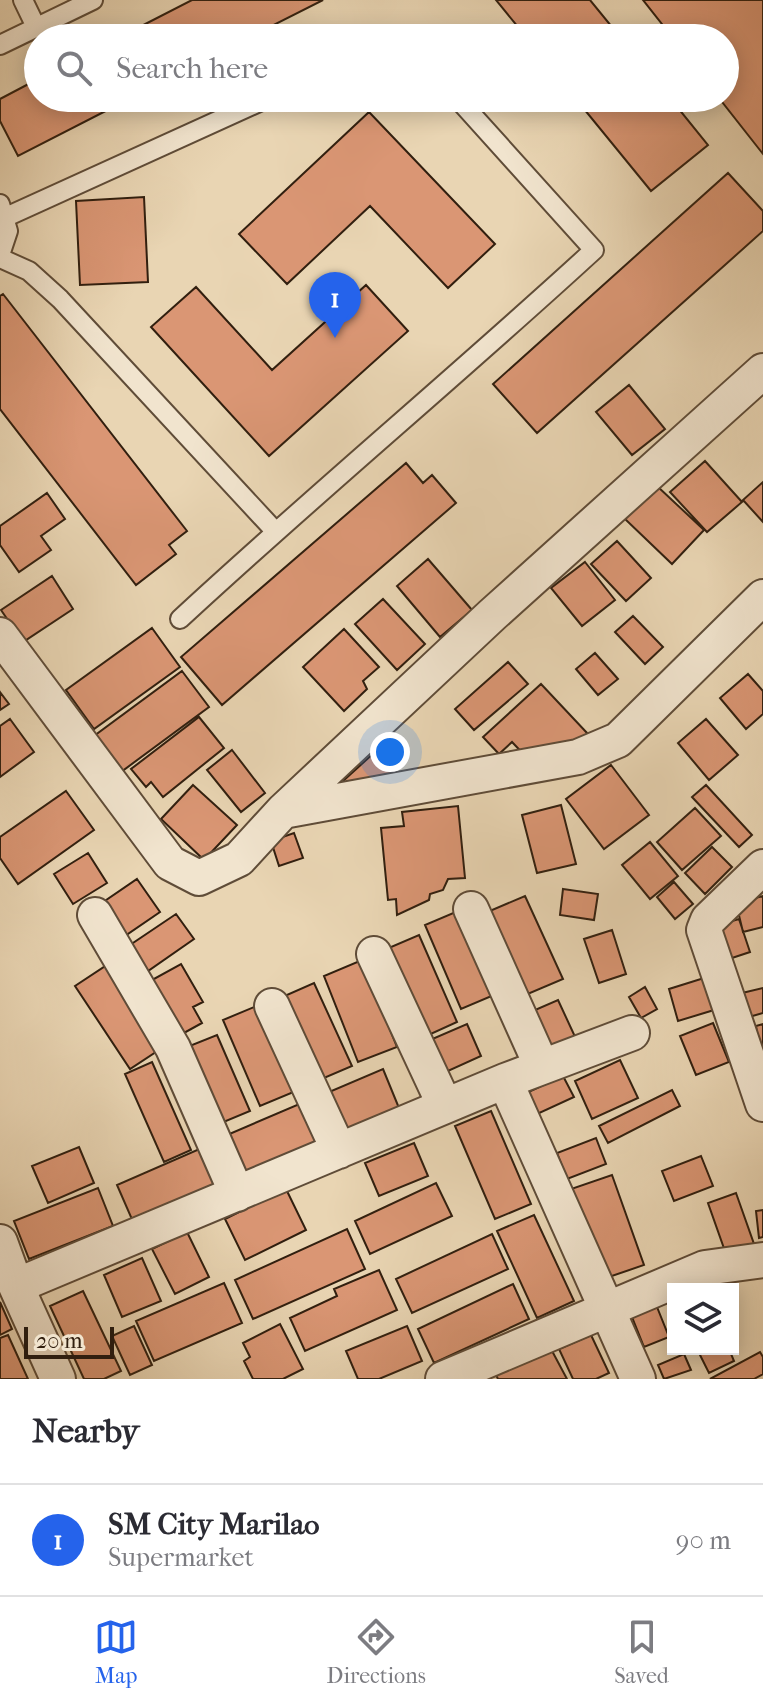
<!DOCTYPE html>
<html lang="en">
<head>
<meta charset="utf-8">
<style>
	body { margin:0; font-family:"IM FELL French Canon",serif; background:#f7f7f7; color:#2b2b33 }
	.controls { position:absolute; right:24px; bottom:24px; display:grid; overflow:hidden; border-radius:0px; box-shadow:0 4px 20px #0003 }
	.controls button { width:72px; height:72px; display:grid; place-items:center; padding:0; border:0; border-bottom:2px solid #e1e1e2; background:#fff; color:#2b2b33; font:40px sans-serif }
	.scale { position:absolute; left:24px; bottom:20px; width:90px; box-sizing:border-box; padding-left:8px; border:4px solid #311f0f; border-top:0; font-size:22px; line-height:28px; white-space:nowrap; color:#311f0f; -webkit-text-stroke:6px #f1e4ce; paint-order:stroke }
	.you { position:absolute; left:390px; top:752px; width:28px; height:28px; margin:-20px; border:6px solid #fff; border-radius:50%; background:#1a73e8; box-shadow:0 0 0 12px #1a73e833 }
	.badge { display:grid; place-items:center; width:52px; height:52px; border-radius:50%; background:#2563eb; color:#fff; font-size:26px; font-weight:700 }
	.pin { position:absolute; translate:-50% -66px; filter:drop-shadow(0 2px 4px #0008) }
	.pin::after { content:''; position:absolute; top:42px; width:28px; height:24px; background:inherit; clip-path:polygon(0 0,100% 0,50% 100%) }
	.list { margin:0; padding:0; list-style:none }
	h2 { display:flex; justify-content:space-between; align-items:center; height:104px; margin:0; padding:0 32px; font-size:34px }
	h2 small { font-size:26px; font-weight:400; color:#7c7c81 }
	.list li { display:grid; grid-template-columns:52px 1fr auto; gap:24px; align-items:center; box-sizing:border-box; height:112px; padding:0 32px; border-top:2px solid #e1e1e2 }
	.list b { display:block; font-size:30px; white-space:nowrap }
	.list p { margin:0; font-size:26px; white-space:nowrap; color:#7c7c81 }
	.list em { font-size:26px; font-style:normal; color:#7c7c81 }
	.icon { flex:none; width:44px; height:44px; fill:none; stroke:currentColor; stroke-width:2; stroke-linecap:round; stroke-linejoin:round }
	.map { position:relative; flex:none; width:763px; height:1379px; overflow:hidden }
	.search { position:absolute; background:#fff; box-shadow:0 4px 20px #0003; left:24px; right:24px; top:24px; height:88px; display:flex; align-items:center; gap:20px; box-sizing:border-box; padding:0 28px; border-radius:44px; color:#7c7c81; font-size:30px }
	.sheet { height:216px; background:#fff }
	nav { display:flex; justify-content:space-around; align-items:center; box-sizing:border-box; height:112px; border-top:2px solid #e1e1e2; background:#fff; font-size:22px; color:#7c7c81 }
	nav a { display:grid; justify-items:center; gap:4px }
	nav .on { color:#2563eb }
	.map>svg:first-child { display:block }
	.building { fill:#da9674; stroke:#311f0f; stroke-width:2 }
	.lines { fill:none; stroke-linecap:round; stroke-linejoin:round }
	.lane-casing { stroke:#5f4c38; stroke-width:22 }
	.street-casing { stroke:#5f4c38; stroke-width:38 }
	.lane { stroke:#f1e4ce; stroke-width:18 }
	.street { stroke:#f1e4ce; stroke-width:34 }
</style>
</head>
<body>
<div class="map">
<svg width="763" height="1379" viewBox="0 0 763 1379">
	<rect width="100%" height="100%" fill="#e9d5b3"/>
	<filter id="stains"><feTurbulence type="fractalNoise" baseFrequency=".0025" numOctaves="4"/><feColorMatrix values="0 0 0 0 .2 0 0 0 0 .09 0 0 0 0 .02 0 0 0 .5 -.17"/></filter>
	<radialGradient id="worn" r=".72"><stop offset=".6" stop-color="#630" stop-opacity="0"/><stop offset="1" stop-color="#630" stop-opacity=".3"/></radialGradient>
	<path class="building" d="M192,0H323L248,38H118Z
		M496,0H590L621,38H527Z
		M643,0H763V154L719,98H725V38H673Z
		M38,79V98H131L18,156L0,121V99Z
		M575,98H670L708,145L651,191Z
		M369,112L495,244L448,288L370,206L287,284L239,234Z
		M728,173L763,211V231L537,433L493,384Z
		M144,197L148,282L80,285L76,201Z
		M366,285L408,331L269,456L151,327L196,287L272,370Z
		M3,294L187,531L169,545L176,554L136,585L0,409V296Z
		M629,385L665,429L632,455L596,412Z
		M705,461L742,502L707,532L670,492Z
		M406,463L423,483L432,475L456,503L222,705L181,657Z
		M763,482V522L743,500Z
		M657,486L704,530L672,564L625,519Z
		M47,493L65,519L41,536L51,550L19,572L0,545V526Z
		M617,541L651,578L626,601L591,564Z
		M428,559L472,610L440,637L397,586Z
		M585,562L615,600L582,626L551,588Z
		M52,576L73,609L23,642L1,610Z
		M383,599L425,644L397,670L355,624Z
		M633,616L663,647L645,664L615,632Z
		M152,628L180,667L94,729L66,690Z
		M344,629L379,667L363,681L367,689L344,711L303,667Z
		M595,653L618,679L598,695L576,669Z
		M508,662L528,684L474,730L455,709Z
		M182,671L209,707L121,772L94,736Z
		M748,674L763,691V714L746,729L720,698Z
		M541,684L588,734L531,762L512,742L499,754L483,737Z
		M0,692L9,704L0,710Z
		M199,717L224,748L163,797L151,782L146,787L131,769Z
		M10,719L34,752L0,777V726Z
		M706,719L738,755L709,780L678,743Z
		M232,750L265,793L241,812L207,770Z
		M375,752L396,775L332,791Z
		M611,765L649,815L604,849L566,799Z
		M193,785L237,825L204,860L161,819Z
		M706,785L752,835L739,847L692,797Z
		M66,791L94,830L18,884L0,858V837Z
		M561,805L576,864L537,873L522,815Z
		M458,806L465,878L448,879L443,890L430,894L429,900L397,915L396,899L388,900L381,828L404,826L402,812Z
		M695,808L721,836L682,870L657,842Z
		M294,833L303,858L279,866L271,841Z
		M650,842L678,876L650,899L622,865Z
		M712,847L732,867L705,894L685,873Z
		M88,853L107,883L73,904L54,874Z
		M137,879L160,912L119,940L96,907Z
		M674,882L693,904L675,919L657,897Z
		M563,889L598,894L594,920L560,915Z
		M525,896L563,979L523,996L485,913Z
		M763,896V927L743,932L736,903Z
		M458,911L494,995L461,1009L425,925Z
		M176,914L194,939L148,971L130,945Z
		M739,919L750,952L729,959L718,925Z
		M612,930L626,974L599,983L584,939Z
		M419,935L457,1022L422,1038L384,950Z
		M362,960L397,1047L358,1062L324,976Z
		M113,961L168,1044L130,1069L75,986Z
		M181,964L203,1002L193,1007L202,1023L173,1039L152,980Z
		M704,978L714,1010L678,1021L669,989Z
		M314,983L352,1066L317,1081L280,998Z
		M645,987L657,1009L641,1018L629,997Z
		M763,988V1013L749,1017L742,993Z
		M558,1000L577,1041L553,1051L535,1010Z
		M259,1005L296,1091L260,1106L223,1020Z
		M713,1023L729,1062L696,1075L680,1036Z
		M467,1024L481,1056L437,1076L423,1043Z
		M763,1024V1048L759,1049L756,1026Z
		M217,1035L250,1111L214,1126L182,1049Z
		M620,1060L638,1098L592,1119L575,1081Z
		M152,1062L191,1150L164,1162L125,1074Z
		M383,1069L399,1108L339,1134L322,1095Z
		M563,1076L574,1097L535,1115L524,1094Z
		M672,1090L680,1106L608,1143L599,1126Z
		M304,1102L322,1143L238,1179L220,1138Z
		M491,1111L531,1204L495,1219L455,1126Z
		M596,1138L606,1164L567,1179L557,1153Z
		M414,1143L428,1176L379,1196L365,1163Z
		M79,1147L94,1183L48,1203L32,1166Z
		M204,1147L221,1185L134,1224L117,1185Z
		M701,1156L713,1186L674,1201L662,1171Z
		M612,1175L644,1265L603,1279L571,1189Z
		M436,1183L452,1216L370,1254L355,1221Z
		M98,1188L113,1226L29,1259L14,1221Z
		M286,1189L306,1230L245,1260L225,1219Z
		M736,1193L754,1244L726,1254L708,1203Z
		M763,1210V1237L759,1238L756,1211Z
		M534,1215L574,1301L537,1318L497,1231Z
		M347,1229L365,1269L253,1319L235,1280Z
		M187,1232L209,1277L175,1294L152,1249Z
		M492,1234L508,1269L412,1313L396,1279Z
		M142,1258L161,1301L122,1317L104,1275Z
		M379,1270L397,1310L305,1351L290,1318L337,1296L334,1289Z
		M224,1283L242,1323L154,1361L136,1321Z
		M513,1284L529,1319L434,1363L418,1329Z
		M83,1291L121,1371L104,1379H84L50,1306Z
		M0,1302L12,1329L0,1335Z
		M655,1302L669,1337L644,1347L630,1312Z
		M280,1324L303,1369L283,1379H253L244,1361L250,1357L243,1343Z
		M134,1326L152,1365L130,1375L112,1336Z
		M407,1326L422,1361L379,1379H358L346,1351Z
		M8,1335L28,1379H0V1338Z
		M591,1335L609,1373L596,1379H573L559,1349Z
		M551,1349L567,1379H498L496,1375Z
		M697,1349H729L734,1361L709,1373Z
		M760,1352L763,1357V1374L754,1379H710Z
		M684,1354L691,1370L664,1379L658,1365Z"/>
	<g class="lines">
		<defs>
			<path id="lane" d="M23,0L36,27
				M400,38H402
				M0,45L93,0
				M0,204L8,231L0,255
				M6,217L268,98
				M0,258L29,271L60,299L275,531
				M180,619C316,493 458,375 594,250L457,98"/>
			<path id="street" d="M0,635L170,863L199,878L239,859L283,811L492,615L763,371
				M283,811L578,757L618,740L763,597
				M763,867L708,920L704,930L763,1104
				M471,909L542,1067
				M95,915L173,1048L237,1194
				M374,954L445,1106
				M272,1006L339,1151
				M505,1081L638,1379
				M0,1242L16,1286L58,1379
				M16,1286L505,1081L632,1033
				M443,1379L705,1268L763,1260"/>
		</defs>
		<use href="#lane" class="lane-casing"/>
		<use href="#street" class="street-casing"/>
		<use href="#lane" class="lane"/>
		<use href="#street" class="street"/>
	</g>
	<rect width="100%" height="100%" filter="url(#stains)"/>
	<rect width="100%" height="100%" fill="url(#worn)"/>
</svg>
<div class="controls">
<button><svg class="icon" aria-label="layers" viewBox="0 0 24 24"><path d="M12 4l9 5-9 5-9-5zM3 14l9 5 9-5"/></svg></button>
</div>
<div class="scale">20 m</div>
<div class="you"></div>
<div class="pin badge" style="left:335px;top:338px">1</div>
<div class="search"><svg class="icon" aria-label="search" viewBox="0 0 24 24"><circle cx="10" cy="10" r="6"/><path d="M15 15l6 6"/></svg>Search here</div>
</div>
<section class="sheet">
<h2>Nearby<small></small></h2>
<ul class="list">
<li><span class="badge">1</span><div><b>SM City Marilao</b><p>Supermarket</p></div><em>90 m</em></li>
</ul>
</section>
<nav>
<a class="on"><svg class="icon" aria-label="map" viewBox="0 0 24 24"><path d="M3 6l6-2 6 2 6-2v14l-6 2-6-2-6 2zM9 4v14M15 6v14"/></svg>Map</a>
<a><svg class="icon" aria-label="directions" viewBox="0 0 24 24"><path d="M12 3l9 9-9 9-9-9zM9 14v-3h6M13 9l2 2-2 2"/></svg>Directions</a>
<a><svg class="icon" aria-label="saved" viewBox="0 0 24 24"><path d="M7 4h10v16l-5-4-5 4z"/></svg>Saved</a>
</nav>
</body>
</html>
